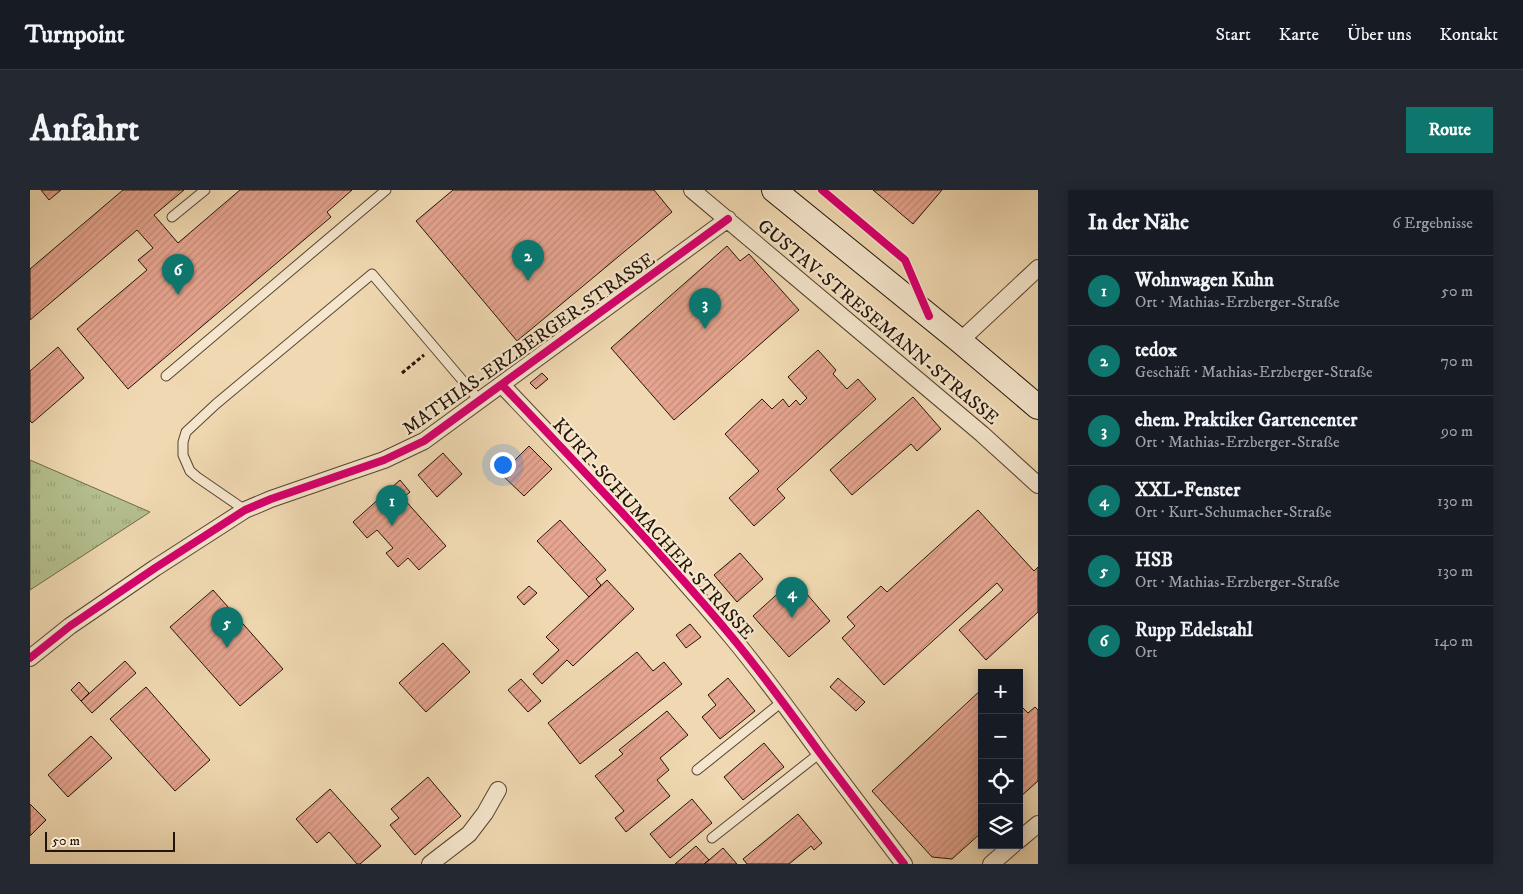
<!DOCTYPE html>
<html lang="de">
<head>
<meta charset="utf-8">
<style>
	body { margin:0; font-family:"IM FELL DW Pica",serif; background:#242831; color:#f1f3f6 }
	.controls { position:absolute; right:15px; bottom:15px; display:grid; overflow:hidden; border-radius:0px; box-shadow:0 2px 12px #0003 }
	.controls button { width:45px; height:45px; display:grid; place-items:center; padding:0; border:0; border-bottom:1px solid #363941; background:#171b24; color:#f1f3f6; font:25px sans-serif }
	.scale { position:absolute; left:15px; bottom:12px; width:130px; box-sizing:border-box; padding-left:5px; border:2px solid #221406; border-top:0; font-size:14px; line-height:18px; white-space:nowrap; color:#221406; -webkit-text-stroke:4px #f5e6cd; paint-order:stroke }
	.you { position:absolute; left:472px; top:274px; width:18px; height:18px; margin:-12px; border:4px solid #fff; border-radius:50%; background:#1a73e8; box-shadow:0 0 0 8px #1a73e833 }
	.badge { display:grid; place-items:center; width:32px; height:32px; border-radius:50%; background:#0f766e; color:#fff; font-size:16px; font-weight:700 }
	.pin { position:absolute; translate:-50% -41px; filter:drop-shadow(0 1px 2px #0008) }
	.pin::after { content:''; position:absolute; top:26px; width:18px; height:15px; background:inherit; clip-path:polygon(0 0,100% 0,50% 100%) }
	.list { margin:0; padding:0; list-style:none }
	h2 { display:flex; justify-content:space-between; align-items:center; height:65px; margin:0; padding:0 20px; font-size:21px }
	h2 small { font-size:16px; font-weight:400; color:#9ea1a6 }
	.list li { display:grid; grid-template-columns:32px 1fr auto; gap:15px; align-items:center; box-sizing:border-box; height:70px; padding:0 20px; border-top:1px solid #363941 }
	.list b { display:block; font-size:19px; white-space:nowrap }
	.list p { margin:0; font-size:16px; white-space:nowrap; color:#9ea1a6 }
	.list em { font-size:16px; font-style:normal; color:#9ea1a6 }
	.icon { flex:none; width:28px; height:28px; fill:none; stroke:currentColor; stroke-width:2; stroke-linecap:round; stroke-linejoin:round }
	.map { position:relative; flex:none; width:1008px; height:674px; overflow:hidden; border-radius:0px }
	header { display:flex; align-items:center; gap:30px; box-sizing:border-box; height:70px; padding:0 25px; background:#171b24; border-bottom:1px solid #363941 }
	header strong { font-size:24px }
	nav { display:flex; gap:28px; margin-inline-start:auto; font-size:18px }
	.intro { display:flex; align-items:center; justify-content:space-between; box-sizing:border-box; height:120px; padding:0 30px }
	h1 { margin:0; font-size:35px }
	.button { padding:12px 22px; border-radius:0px; background:#0f766e; color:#fff; font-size:18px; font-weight:700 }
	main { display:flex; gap:30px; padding:0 30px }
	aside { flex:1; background:#171b24; border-radius:0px; box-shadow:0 2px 12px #0003 }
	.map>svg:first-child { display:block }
	.grass { fill:url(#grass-tufts); stroke:#6c6a4a }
	.building { fill:url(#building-hatch); stroke:#221406 }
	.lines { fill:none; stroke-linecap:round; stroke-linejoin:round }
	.lane-casing { stroke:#564531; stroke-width:11 }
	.street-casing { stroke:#564531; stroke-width:18 }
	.secondary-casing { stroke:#221406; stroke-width:26 }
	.path { stroke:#221406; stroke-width:3; stroke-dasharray:4 2.5; stroke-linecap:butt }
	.lane { stroke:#f5e6cd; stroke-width:9 }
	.street { stroke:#f5e6cd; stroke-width:16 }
	.secondary { stroke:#f5e6cd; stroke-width:24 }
	.cycleway-casing { stroke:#f5e6cd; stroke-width:11 }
	.cycleway { stroke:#d6006c; stroke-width:8 }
	.labels { text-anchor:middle; stroke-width:4.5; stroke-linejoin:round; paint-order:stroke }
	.street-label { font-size:19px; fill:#221406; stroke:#f5e6cd }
</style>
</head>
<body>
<header>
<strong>Turnpoint</strong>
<nav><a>Start</a><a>Karte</a><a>Über uns</a><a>Kontakt</a></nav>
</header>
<div class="intro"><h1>Anfahrt</h1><a class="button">Route</a></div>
<main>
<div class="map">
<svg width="1008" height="674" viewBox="0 0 1008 674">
	<defs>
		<pattern id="grass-tufts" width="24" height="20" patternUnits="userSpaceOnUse" patternTransform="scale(1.25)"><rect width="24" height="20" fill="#b5c08f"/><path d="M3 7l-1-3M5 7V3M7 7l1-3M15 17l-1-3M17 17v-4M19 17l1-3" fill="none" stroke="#9ba47a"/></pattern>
		<pattern id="building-hatch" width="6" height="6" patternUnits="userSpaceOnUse" patternTransform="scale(1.25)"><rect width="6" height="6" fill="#e6a590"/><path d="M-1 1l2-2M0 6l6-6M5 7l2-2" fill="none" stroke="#c58d7b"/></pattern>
	</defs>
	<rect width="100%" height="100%" fill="#f0d9b2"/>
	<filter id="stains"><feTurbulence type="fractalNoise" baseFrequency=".004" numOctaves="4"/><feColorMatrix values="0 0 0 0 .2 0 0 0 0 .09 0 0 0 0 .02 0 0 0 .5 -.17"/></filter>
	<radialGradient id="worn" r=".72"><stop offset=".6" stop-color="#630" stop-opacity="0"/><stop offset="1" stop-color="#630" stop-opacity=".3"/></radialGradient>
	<path class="grass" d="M0,270L120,322L0,400Z"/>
	<path class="building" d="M11,0H31L19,10Z
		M93,0H154L124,25L148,53L210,0H322L297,22L301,27L98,199L47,139L117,80L108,70L123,58L107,40L0,130V79Z
		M423,0H624L642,22L487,151L386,31Z
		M843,0H912L883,34Z
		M697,56L710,71L719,64L769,120L644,230L581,158Z
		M28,157L54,188L2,233L0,231V181Z
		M788,160L806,180L803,184L817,199L828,189L846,209L747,299L755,308L724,336L699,308L729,281L695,244L732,209L742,219L753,209L759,217L766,210L770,215L777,208L758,187Z
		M512,183L518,189L506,199L500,193Z
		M883,207L911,239L887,261L881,254L822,305L800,280Z
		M499,256L522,279L494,306L471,284Z
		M413,263L432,284L407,307L388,285Z
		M370,290L380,302L373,308L416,356L389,380L378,368L368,377L356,363L363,358L347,340L337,348L323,332Z
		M948,320L1004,381L1008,377V422L956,470L929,440L973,400L967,393L854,495L812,448L825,436L817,427L851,396L857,402Z
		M530,330L576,380L566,389L571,395L559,407L507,351Z
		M710,363L733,389L707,412L684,385Z
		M764,389L800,431L759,467L723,426Z
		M577,390L604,419L543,476L537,470L512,494L503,484L529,460L516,447Z
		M499,396L507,403L494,415L487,407Z
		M183,400L253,479L210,516L140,437Z
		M660,434L671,447L656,458L646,445Z
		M413,453L440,482L396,522L369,493Z
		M607,462L623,481L634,472L652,494L550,574L518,533Z
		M95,471L106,483L62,523L51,511Z
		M698,488L725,521L690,549L672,527L686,515L678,505Z
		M808,488L835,512L826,521L800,497Z
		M491,489L511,511L498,522L478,500Z
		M49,492L59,503L51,511L41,500Z
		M116,497L180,570L145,601L80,529Z
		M952,499V642L922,669L902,667L842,601Z
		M989,514L998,523L1005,517L1008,520V591L989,608Z
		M637,521L658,545L630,568L639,580L627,590L640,606L596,642L585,628L594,621L565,586L593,564L589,560Z
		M61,546L82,568L38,607L18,585Z
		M734,553L754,577L713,610L694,587Z
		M398,587L431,626L385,665L360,635L369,628L361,619Z
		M300,599L351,656L330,674H327L299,642L287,653L266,629Z
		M662,609L682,633L640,668L620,644Z
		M0,614L16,630L0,646Z
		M768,624L792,653L784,660L781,656L759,674H717L713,669Z
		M666,656L679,670L674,674H645Z
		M693,658L707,674H674L679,670Z"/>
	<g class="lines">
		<defs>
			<path id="lane" d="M142,27L175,0
				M136,186L356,0
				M215,320L167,287L160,281L153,265V252L156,242L186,214L342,84L450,211
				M667,580L753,511
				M682,648L790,563"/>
			<path id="street" d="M662,0L952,244L1008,295
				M930,151L1008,78
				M472,195C550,277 628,359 701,446C732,483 761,523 790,563C818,600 846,637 874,674
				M0,468L40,436L125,378L215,320L241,309L354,270L394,251L698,29
				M989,650L1008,634
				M400,674L439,644L455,623L468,600
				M961,674L983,655"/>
			<path id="secondary" d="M744,0L930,151L1008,217"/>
		</defs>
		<use href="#lane" class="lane-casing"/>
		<use href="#street" class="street-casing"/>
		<use href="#secondary" class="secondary-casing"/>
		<path class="path" d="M372,183L394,165"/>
		<use href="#lane" class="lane"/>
		<use href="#street" class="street"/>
		<use href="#secondary" class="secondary"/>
		<defs>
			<path id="cycleway" d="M792,0L875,70L899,126
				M472,195C550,277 628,359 701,446C732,483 761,523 790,563C818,600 846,637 874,674
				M0,468L40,436L125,378L215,320L241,309L354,270L394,251L698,29"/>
		</defs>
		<use href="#cycleway" class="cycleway-casing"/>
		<use href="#cycleway" class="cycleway"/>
	</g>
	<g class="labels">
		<g class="street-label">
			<text transform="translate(849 131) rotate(40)" y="7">GUSTAV-STRESEMANN-STRASSE</text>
			<text transform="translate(498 153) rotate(-35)" y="7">MATHIAS-ERZBERGER-STRASSE</text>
			<text transform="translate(624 338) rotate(48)" y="7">KURT-SCHUMACHER-STRASSE</text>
		</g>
	</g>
	<rect width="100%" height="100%" filter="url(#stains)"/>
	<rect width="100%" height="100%" fill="url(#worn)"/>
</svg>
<div class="controls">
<button>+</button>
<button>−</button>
<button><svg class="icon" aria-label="locate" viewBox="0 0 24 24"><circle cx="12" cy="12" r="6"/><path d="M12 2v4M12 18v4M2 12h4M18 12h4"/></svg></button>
<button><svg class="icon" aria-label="layers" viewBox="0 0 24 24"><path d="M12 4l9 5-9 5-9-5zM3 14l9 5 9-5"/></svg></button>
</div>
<div class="scale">50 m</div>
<div class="you"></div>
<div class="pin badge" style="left:362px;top:336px">1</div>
<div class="pin badge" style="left:498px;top:91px">2</div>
<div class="pin badge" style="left:675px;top:139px">3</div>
<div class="pin badge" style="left:762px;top:428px">4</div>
<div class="pin badge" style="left:197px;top:458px">5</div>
<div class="pin badge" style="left:148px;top:105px">6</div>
</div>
<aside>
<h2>In der Nähe<small>6 Ergebnisse</small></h2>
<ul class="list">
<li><span class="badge">1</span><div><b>Wohnwagen Kuhn</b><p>Ort · Mathias-Erzberger-Straße</p></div><em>50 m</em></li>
<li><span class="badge">2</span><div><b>tedox</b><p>Geschäft · Mathias-Erzberger-Straße</p></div><em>70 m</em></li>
<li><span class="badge">3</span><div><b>ehem. Praktiker Gartencenter</b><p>Ort · Mathias-Erzberger-Straße</p></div><em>90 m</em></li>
<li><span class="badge">4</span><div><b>XXL-Fenster</b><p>Ort · Kurt-Schumacher-Straße</p></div><em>130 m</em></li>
<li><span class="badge">5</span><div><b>HSB</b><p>Ort · Mathias-Erzberger-Straße</p></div><em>130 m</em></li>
<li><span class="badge">6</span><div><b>Rupp Edelstahl</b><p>Ort</p></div><em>140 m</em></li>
</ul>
</aside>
</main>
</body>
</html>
